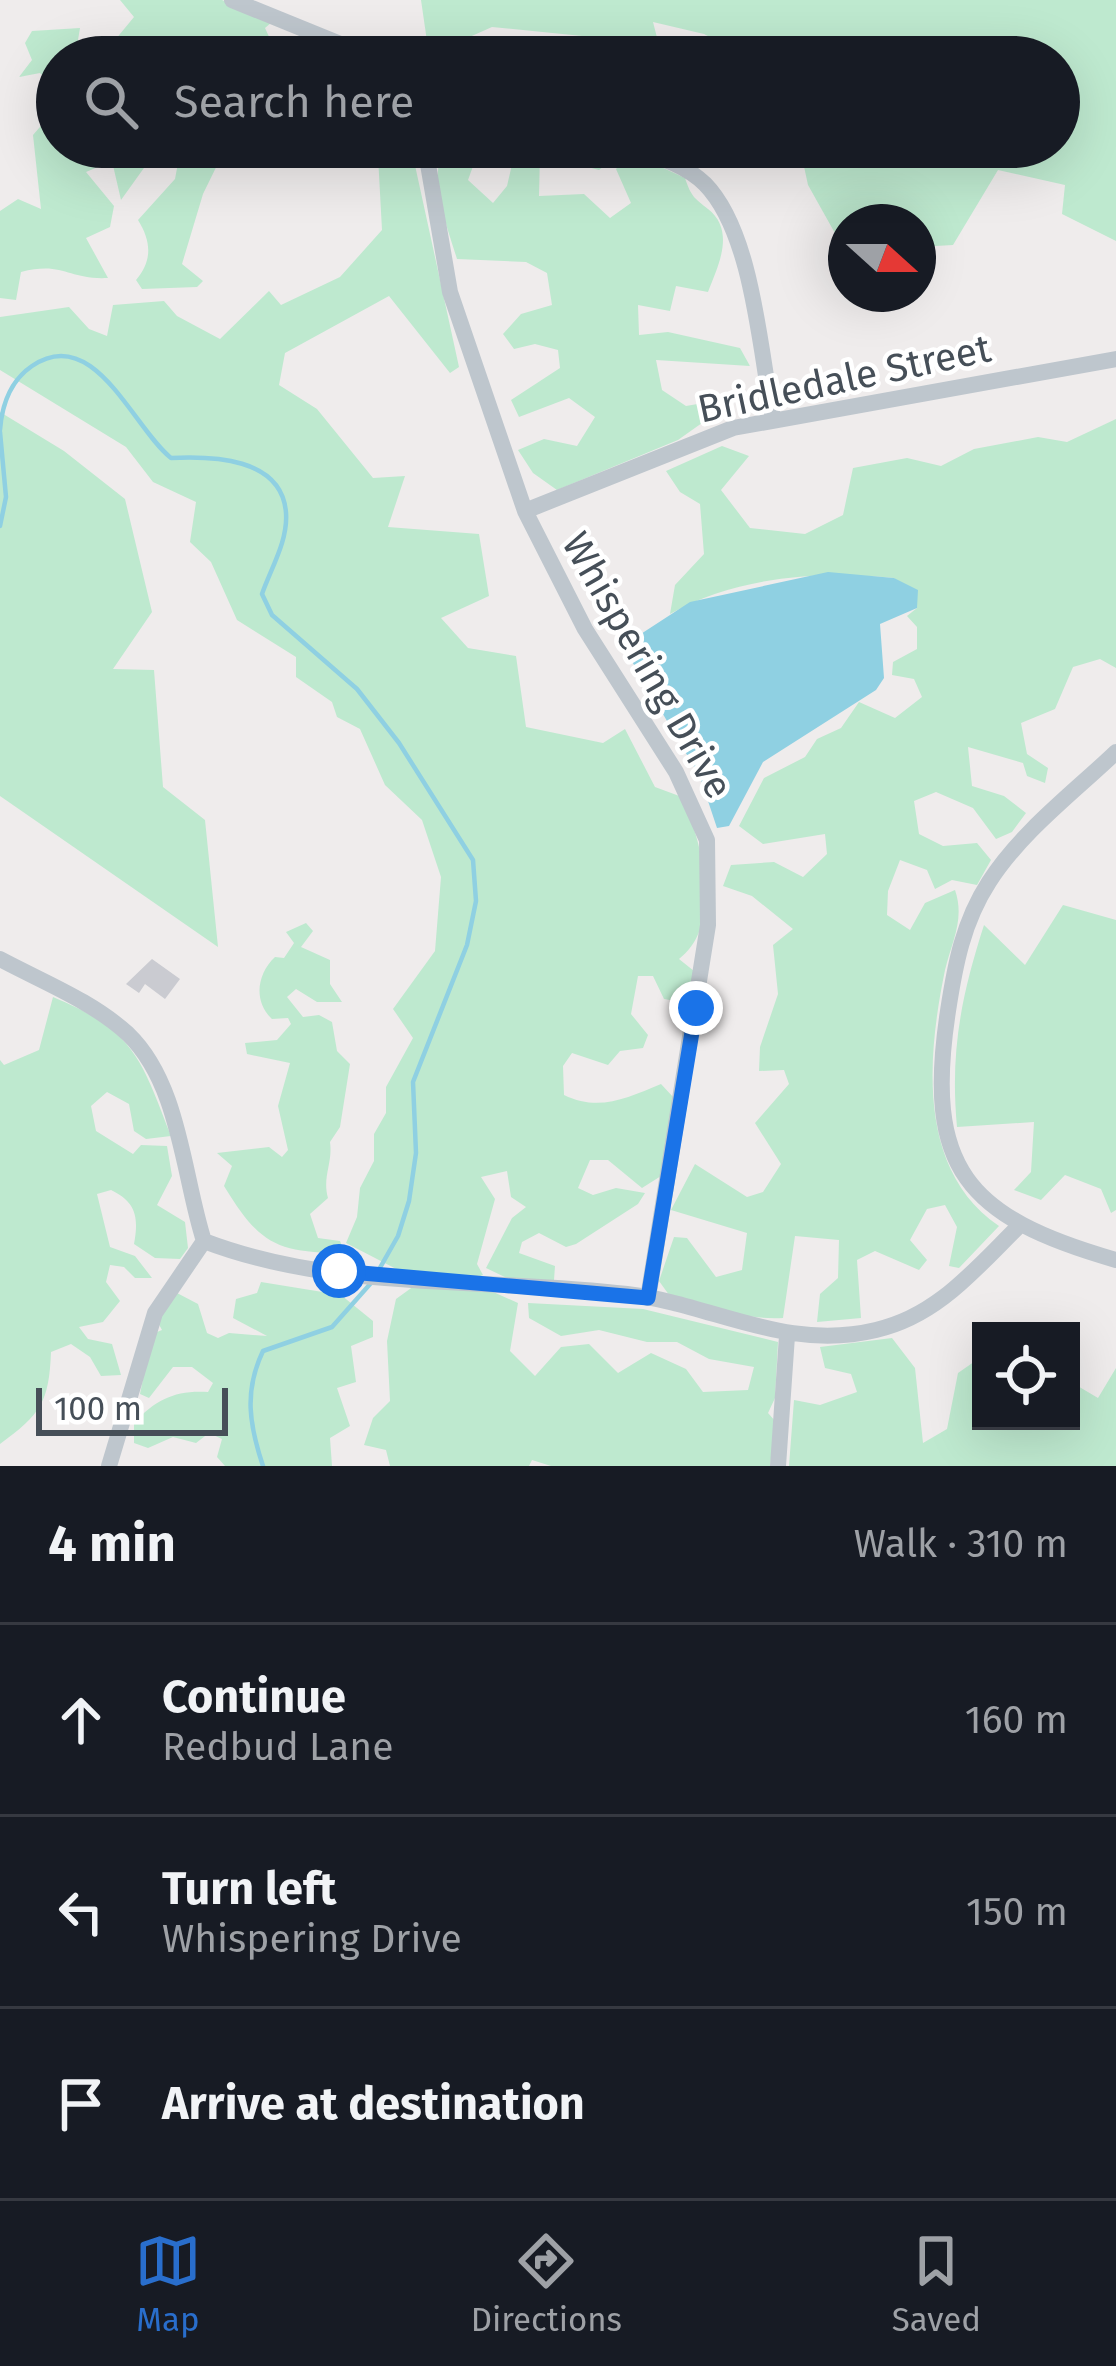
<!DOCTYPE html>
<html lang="en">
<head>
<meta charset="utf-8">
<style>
	body { margin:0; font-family:"Fira Sans",sans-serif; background:#20242c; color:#f1f3f6 }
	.controls { position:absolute; right:36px; bottom:36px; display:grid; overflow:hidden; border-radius:0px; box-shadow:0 12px 48px #0002 }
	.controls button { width:108px; height:108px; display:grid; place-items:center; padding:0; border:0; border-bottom:3px solid #363941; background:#171b24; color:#f1f3f6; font:60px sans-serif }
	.compass { position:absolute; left:828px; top:204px; width:108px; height:108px; border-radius:50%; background:#171b24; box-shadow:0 12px 48px #0002; rotate:111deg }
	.scale { position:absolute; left:36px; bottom:30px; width:192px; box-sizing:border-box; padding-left:12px; border:6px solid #464f58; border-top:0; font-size:33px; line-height:42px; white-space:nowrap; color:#464f58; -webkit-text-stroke:9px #fff; paint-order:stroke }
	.stop { position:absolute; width:36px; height:36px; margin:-27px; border:9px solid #1a73e8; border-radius:50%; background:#fff }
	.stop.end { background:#1a73e8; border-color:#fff; box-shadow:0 3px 12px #0008 }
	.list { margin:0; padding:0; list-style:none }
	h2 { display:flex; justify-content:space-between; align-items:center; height:156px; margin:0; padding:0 48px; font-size:51px }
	h2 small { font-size:39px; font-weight:400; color:#9ea1a6 }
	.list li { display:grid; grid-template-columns:78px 1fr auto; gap:36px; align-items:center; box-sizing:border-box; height:192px; padding:0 48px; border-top:3px solid #363941 }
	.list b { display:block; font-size:45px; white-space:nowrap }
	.list p { margin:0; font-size:39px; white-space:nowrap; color:#9ea1a6 }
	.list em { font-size:39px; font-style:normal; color:#9ea1a6 }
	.icon { flex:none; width:66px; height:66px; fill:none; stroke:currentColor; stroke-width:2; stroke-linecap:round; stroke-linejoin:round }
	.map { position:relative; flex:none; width:1116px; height:1466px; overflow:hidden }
	.search { position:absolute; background:#171b24; box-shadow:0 12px 48px #0002; left:36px; right:36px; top:36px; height:132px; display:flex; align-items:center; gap:30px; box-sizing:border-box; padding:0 42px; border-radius:66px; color:#9ea1a6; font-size:45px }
	.sheet { height:732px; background:#171b24 }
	nav { display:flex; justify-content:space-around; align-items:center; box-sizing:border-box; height:168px; border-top:3px solid #363941; background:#171b24; font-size:33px; color:#9ea1a6 }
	nav a { display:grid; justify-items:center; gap:6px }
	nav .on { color:#296ecc }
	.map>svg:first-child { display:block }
	.green { fill:#bee9cf }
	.water { fill:#8fd0e2 }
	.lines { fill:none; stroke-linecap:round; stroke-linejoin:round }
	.stream { stroke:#8fd0e2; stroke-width:4.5 }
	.building { fill:#cacbd1 }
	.minor { stroke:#bec6cd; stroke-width:16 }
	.route { stroke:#1a73e8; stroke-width:15 }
	.labels { text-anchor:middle; stroke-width:9; stroke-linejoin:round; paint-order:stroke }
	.street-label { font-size:39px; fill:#464f58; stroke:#fff }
</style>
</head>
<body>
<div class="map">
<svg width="1116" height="1466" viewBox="0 0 1116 1466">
	<rect width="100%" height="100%" fill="#efecec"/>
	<path class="green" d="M120,0H222L272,22L265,28L271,41L258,57H101L134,17Z
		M421,0H1116V241L1062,214L1065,185L998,170L953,245L918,247V222H846V239L836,235L808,185L800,148L1059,147V57H748L704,34L653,22L662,57H590L592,37L492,27L429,55Z
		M80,28L78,40L96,57H57V91L40,73L19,77L32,60L25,43L32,31Z
		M57,94V147H159L121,200L112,161L86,172L114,206L110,227L86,238L108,278C67,280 64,261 21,272L16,300L0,298V211L18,199L41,209L33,135L52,113Z
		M181,147H226L203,194L182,264L203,281L197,287L142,289L136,280C153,260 151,241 138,220L175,179Z
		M373,147H411L459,367L450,373L389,296L285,353L279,385L317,409L373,478L405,476L388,527L479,534L489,596L441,618L468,648L516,656L526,727L603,743L625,729L655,787L682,797C702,842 724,925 679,959L694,971L688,1003L664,999L653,976H638L631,1014L648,1035L643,1048L620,1051L608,1065L572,1053L563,1066L564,1095C599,1112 627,1098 661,1084L674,1098L661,1176L642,1188L608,1160H590L578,1188L593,1195L616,1188L645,1193L638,1204L576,1244L566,1247L539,1233L522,1242L519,1253L555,1266L554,1280H511L486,1268L512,1218L526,1207L511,1197L507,1171L481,1177L495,1199L477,1264L483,1275L474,1279L406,1274L346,1243L357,1217L360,1188L374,1161V1134L386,1113V1087L413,1038L393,1009L435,951L441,877L422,820L385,785L360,729L337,717L332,702L296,677V657L237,620L211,562L190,542L196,502L153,482L126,447L0,370V317L69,307L89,329L107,336L113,305L164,301L177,316L220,339L269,291L281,305L340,277L382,230L378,156Z
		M446,147H480L468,180L493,203L507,186L516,147L622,152L599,170L540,154L539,196L584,194L610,218L631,203L616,169L631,153L685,178C691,196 694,198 708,209C736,231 718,266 708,292L676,286L670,311L638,305L639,335L668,332L740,348L750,366L656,360L662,390L686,406L709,402V418L678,440L557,490L533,473L518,450L544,439L577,446L595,417L569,398L519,417L511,400L560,368L558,350L535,344L514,349L503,334L521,314L552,305L547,273L526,262L457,259C448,229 426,174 446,147Z
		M0,412L64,451L125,499L152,612L113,669L154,670L163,787L205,820L218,947L0,796Z
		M1116,419V668L1100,659L1073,667L1055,709L1021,723L1027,754L1048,768L1045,783L1027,776L1023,763L968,747L972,786L1004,796L1026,813L1012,832L996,839L973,808L936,792L914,801L919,834L943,846L977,843L991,860L977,885L952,880L935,889L927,870L900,860L888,891L887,915L910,930L925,903L955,890C965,919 952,941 945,970C927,1057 917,1170 999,1226L959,1268L949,1266L957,1227L945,1205L927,1209L910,1240L927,1260L919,1270L875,1251L857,1260L861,1318L817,1322L820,1294L838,1278L839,1240L795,1236L783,1318C738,1320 716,1305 672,1299L659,1281L674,1237L687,1238L716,1277L742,1270L747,1233L671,1210L695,1164L747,1197L763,1192L781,1164L755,1123L789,1084L784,1070L759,1071L760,1047L778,994L773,945L793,929L752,896L723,886L731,865L774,862L803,877L827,854L825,834L763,844L739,826L764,778L805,757L817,739L841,728L859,702L895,718L922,697L914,679L892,675L893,662L917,649V627L907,616L917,608L894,578C819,571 737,576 670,614L675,585L704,554L700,504L680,492L666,471L722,446L749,456L721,490L750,528L805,534L843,515L853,468L907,458L941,466L974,449L1038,437L1067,442Z
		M1063,905L1116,920V1210L1111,1213L1101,1189L1065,1175L1041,1200L1014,1190L1031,1172L1034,1122L957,1127C950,1052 961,997 984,925L1025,965Z
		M306,923L313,931L301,947L330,960V984L342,1002H317L296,989L287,997L303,1017L319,1015L332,1022L337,1051L350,1064L340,1127L330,1142C333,1163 322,1177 328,1198L310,1214L318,1238L340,1241L345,1253C277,1253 260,1245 224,1186L232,1166L217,1153L269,1147L282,1157L288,1150L278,1106L290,1063L247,1054L245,1043L277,1040L291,1024L288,1018L272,1019C253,1001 257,974 275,957L284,958L294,943L286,932Z
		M53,997C135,1031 141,1059 171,1136L146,1139L134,1131L129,1104L107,1092L91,1106L96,1131L133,1154L141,1145L167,1146L172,1176L157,1205L185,1222L188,1248L180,1259L155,1258L134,1244C139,1217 136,1202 111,1190L97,1194L110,1247L135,1256L152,1278H135L124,1267L110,1265L106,1282L120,1301L103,1322L79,1327L88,1339L112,1344L121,1375L101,1376L90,1357L71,1344L51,1352C49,1402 41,1414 0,1444V1060L4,1065L39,1050Z
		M261,1282L341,1295L373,1321V1337L351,1346L356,1382L337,1388L350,1426L330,1438L332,1466H225L217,1457L222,1439L209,1433L196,1443L173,1437L148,1448L134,1443V1423C156,1399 176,1390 208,1392L213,1383L192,1367H173L149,1398L140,1394L152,1334L162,1330L156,1319L177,1293L198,1304L207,1333L218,1338L229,1333L267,1336L233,1318L236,1299L257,1293Z
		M414,1286L491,1291L518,1303L510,1351L535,1376L561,1347L589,1344L618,1373L651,1353L686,1369L703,1392L748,1390L754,1367L709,1359L677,1342H647L599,1330L561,1336L529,1318L528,1303L643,1309L778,1342L775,1398L768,1413L776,1422L770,1466H551L532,1460L529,1466H390L386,1450L364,1445L373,1418L390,1401L387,1341L396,1299Z
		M892,1338L915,1368L923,1443L947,1429L958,1373L981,1357V1421H1071V1382L1098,1398L1116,1368V1466H789L794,1400L820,1405L857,1392L851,1374L825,1368L820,1347Z"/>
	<path class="water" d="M828,572L894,578L918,590L917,608L880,624L884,678L876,690L763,762L729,826L717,828L700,777L627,653V643L690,602Z"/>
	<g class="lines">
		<path class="stream" d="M0,430C2,404 10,381 32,366C94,323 133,428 171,458C211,456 282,457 286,513C288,541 271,568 262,594L272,615L357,689L399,743L473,860L476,901L467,945L413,1082L416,1153L409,1201L398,1236L377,1273
			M0,432L6,497L0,526
			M263,1466C249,1424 244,1391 263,1351L332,1327L371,1283"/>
	</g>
	<path class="building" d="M152,959L180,979L165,999L145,984L139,993L126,984Z"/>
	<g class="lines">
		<path class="minor" d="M232,0L372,57
			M425,147L450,292L525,511L585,629L676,772L707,840L708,925L648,1298
			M629,147C655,156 685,164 705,184C753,233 760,352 773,418
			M525,511L733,428L1116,359
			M1116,752C1073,793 1021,832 989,882C963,922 955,965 948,1011C924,1168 966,1217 1116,1260
			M0,959C43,982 92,1001 128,1034C180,1084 183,1176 204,1241C337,1292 487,1277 627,1294C713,1304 785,1352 876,1330C938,1316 976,1268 1020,1225
			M109,1466L155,1313L204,1241
			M778,1466L787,1336"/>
	</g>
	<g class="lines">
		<path class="route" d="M339,1271L648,1298L696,1008"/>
	</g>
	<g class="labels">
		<g class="street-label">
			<text transform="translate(844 378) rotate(-12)" y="14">Bridledale Street</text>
			<text transform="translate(648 665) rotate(60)" y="14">Whispering Drive</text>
		</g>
	</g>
</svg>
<div class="controls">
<button><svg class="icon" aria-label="locate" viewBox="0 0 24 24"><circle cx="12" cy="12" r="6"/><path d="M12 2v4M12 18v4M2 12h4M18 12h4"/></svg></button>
</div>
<svg class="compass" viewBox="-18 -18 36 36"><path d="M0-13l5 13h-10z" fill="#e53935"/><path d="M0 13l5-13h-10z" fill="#9ea1a6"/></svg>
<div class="scale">100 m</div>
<div class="stop" style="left:339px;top:1271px"></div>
<div class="stop end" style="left:696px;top:1008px"></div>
<div class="search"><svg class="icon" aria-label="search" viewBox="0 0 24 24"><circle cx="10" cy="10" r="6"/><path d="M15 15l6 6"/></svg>Search here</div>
</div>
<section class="sheet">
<h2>4 min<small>Walk · 310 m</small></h2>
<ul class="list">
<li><svg class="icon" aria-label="ahead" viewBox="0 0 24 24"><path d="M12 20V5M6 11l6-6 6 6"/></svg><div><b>Continue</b><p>Redbud Lane</p></div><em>160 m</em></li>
<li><svg class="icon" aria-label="left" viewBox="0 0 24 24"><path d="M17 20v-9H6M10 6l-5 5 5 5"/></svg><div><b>Turn left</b><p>Whispering Drive</p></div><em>150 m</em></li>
<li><svg class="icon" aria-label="arrive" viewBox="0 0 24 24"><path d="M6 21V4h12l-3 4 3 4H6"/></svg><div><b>Arrive at destination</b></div></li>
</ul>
</section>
<nav>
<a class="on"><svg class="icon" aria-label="map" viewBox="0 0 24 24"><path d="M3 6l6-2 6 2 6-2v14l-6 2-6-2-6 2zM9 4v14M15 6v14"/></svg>Map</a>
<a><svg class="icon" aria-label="directions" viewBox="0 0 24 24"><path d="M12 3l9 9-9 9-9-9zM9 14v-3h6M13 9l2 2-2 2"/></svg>Directions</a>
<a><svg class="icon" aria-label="saved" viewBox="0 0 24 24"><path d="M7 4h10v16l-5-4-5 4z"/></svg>Saved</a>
</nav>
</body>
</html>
